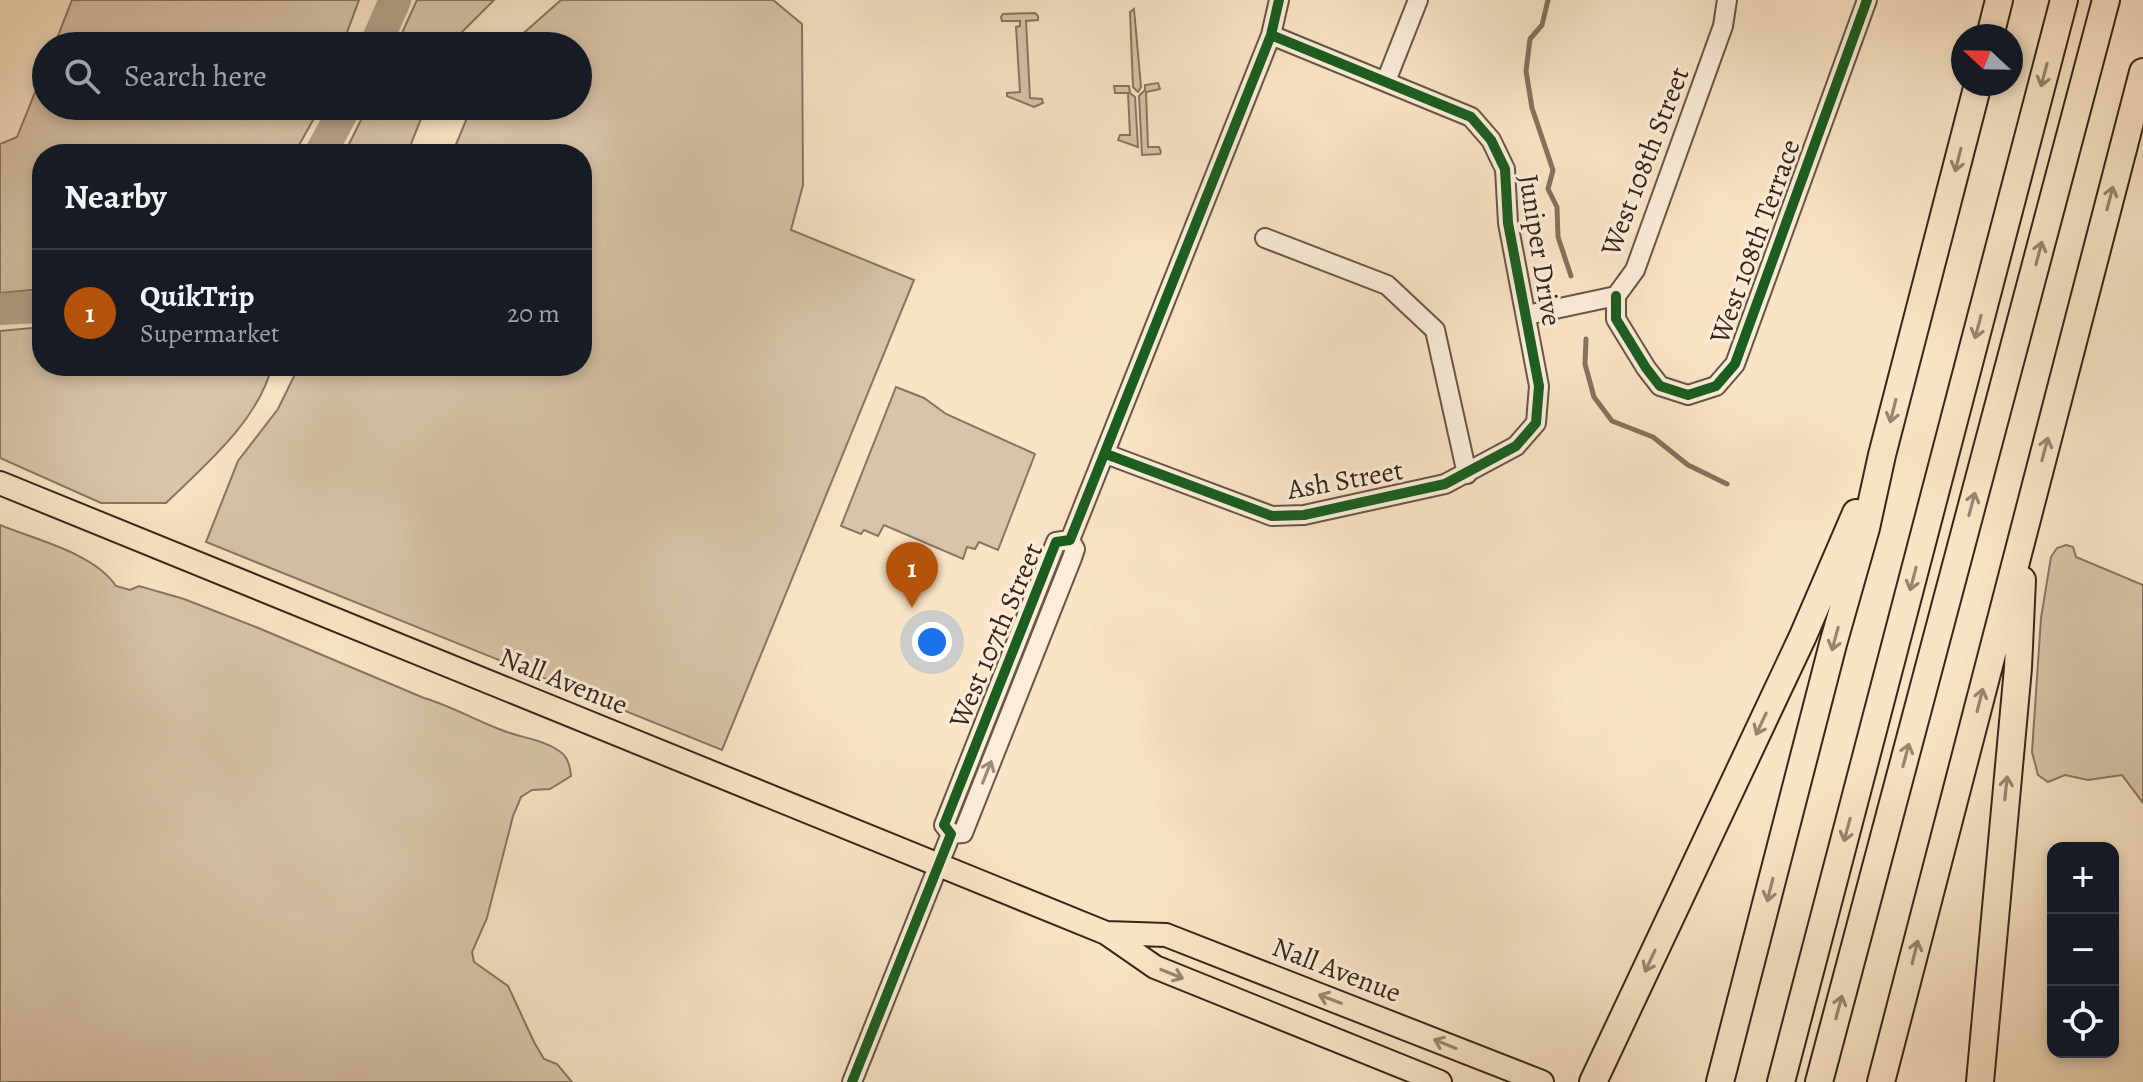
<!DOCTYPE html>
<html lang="en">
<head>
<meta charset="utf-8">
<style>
	body { margin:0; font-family:Alegreya,serif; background:#20242c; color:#f1f3f6 }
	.controls { position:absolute; right:24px; bottom:24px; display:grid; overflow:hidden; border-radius:16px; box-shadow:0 4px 12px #0003 }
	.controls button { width:72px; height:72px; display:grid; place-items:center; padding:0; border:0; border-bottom:2px solid #363941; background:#171b24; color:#f1f3f6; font:40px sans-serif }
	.compass { position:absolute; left:1951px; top:24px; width:72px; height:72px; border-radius:50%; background:#171b24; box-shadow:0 4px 12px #0003; rotate:292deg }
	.you { position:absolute; left:932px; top:642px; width:28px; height:28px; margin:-20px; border:6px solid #fff; border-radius:50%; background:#1a73e8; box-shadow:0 0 0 12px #1a73e833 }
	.badge { display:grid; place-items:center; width:52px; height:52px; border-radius:50%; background:#b45309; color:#fff; font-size:26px; font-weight:700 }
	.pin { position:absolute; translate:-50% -66px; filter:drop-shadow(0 2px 4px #0008) }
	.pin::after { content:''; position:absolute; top:42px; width:28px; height:24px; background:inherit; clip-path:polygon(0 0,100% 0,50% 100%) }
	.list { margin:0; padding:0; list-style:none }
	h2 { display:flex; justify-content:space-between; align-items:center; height:104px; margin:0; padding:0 32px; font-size:34px }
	h2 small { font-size:26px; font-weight:400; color:#9ea1a6 }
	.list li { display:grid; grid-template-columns:52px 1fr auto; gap:24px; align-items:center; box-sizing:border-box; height:128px; padding:0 32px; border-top:2px solid #363941 }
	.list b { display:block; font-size:30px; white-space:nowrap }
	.list p { margin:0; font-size:26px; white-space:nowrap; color:#9ea1a6 }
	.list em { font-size:26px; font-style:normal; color:#9ea1a6 }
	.icon { flex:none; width:44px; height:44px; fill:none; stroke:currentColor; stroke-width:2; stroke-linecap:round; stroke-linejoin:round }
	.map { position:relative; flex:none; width:2143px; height:1082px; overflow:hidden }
	.search { position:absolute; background:#171b24; box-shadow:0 4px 12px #0003; left:32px; top:32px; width:560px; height:88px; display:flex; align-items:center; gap:20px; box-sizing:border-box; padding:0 28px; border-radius:44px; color:#9ea1a6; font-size:30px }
	.panel { position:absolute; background:#171b24; box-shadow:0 4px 12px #0003; left:32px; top:144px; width:560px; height:232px; border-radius:32px }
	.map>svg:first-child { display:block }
	.green { fill:#d8c4a8; stroke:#887562; stroke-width:2 }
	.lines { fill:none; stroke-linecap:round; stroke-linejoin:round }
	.stream { stroke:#84715e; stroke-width:5 }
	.river { stroke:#b7a38b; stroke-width:32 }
	.minor-casing { stroke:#685646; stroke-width:22 }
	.major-casing { stroke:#38261b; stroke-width:26 }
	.highway-casing { stroke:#38261b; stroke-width:30 }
	.minor { stroke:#fbedd9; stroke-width:18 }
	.major { stroke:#f9e4c5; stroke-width:22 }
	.highway { stroke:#f9e4c5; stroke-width:26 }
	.cycleway-casing { stroke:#fbedd9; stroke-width:15 }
	.cycleway { stroke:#1b5e20; stroke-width:10 }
	.oneway { stroke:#988570 }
	.oneway2 { stroke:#9a8a7a }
	.labels { text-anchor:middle; stroke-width:6; stroke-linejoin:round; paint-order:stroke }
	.street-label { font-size:28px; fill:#38261b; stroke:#fbedd9 }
</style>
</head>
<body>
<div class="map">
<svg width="2143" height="1082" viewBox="0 0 2143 1082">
	<rect width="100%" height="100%" fill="#f9e4c5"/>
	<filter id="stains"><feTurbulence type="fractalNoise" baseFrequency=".0025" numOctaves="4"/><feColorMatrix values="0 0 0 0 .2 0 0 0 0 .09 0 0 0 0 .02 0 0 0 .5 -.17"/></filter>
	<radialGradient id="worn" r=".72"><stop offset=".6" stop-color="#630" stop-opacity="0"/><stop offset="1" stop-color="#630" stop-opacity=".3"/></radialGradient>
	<path class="green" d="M72,0H359L342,46H54Z
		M417,0H494L448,46H396Z
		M561,0H773L802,24L803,185L791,230L914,280L722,750L206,542L238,461L278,409L299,366H582V154H452L472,106H578V46H509Z
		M1134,9L1141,87L1138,92L1133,87L1130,12Z
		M1035,13L1038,16V20L1026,21L1030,98L1042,99L1043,103L1034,107L1007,96V93L1020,92L1016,27L1020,26V21H1002L1001,17L1003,14Z
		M46,65V106H321L294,154H42V289L0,293V144L17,137Z
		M1158,83L1160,89L1146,92L1148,147H1159L1161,152L1160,154L1142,155L1139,96L1145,90V85Z
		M1114,86H1129L1130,93L1135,97L1138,147L1118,140L1120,135H1130L1128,93H1115Z
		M368,106H426L407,154H344Z
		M42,327V366H272C258,421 206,464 166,503H101L0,458V331Z
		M896,387L924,398L946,414L1035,454L998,550L979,542L975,549L967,547L963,559L884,525L878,536L864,530L861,534L841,526Z
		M0,525C36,540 94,553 116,586L130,590L139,586L184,599L256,627L424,698C451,706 473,719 499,729C519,738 546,739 563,754C569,760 570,768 571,776L550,789L532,790L521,797L513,816L487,918L472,952L474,962L508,986L534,1042L544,1059L557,1064L572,1082H0Z
		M2066,545L2073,547L2076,557L2143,585V803L2122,775L2088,780L2065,775L2048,782L2038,775L2032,752L2041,618L2051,557L2057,548Z"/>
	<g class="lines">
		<path class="stream" d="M1548,0L1542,25L1530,39L1526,71L1532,108L1553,170L1548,189L1557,207L1558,237L1571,276
			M1586,339L1585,364L1594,397L1612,421L1653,437L1688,465L1727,484"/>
		<path class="river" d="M375,46L395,0
			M320,154L346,106
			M0,309L42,307"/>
		<defs>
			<path id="minor" d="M1386,81L1418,0
				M1265,238L1387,285L1435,330L1467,474
				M1616,296V319L1646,368L1660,386L1688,395L1716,386L1735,364L1867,0
				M1527,315L1616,296L1635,270L1723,26L1727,0
				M1106,454L1272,516L1304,515L1445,484L1516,446L1536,423L1539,386L1508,223L1505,169L1491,140L1471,117L1271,35
				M951,834L963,833L1072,558L1075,549L1070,540L1271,35L1279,0
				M951,834L944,825L1056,542L1070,540
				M852,1082L951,834"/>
			<path id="major" d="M0,483L1106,933L1155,967L1440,1082
				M1107,933L1166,935L1542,1082"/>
			<path id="highway" d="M1990,36L1999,0
				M1593,1082L1803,636L1856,513
				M1720,1082L1833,644L1866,528L1882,455L1978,84
				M1781,1082L2064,0
				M1819,1082L2106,0
				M1881,1082L2143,72
				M1980,1082L2018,668L2022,580"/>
		</defs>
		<use href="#minor" class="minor-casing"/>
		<use href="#major" class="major-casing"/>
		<use href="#highway" class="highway-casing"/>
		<use href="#minor" class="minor"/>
		<use href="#major" class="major"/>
		<use href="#highway" class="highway"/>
		<defs>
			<path id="cycleway" d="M1616,296V319L1646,368L1660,386L1688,395L1716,386L1735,364L1867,0
				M1106,454L1272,516L1304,515L1445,484L1516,446L1536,423L1539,386L1508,223L1505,169L1491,140L1471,117L1271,35
				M852,1082L951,834L944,825L1056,542L1070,540L1271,35L1279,0"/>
		</defs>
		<use href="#cycleway" class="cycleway-casing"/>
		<use href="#cycleway" class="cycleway"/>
	</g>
	<defs><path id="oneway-shaft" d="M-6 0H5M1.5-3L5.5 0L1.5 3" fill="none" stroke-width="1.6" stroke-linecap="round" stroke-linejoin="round" transform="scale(2)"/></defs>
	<g class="oneway">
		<use href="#oneway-shaft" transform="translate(2044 75) rotate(105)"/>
		<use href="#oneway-shaft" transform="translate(1958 160) rotate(104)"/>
		<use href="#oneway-shaft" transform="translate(2110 198) rotate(-75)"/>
		<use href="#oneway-shaft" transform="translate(2039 253) rotate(-75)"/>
		<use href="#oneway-shaft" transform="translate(1978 327) rotate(105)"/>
		<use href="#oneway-shaft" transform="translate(1893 411) rotate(104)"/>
		<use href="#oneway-shaft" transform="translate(2045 449) rotate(-75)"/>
		<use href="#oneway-shaft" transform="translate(1972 504) rotate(-75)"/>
		<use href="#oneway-shaft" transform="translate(1913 579) rotate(105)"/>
		<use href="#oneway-shaft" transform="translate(1835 639) rotate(105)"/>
		<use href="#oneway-shaft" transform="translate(1980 700) rotate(-76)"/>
		<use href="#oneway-shaft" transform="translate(1761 724) rotate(115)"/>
		<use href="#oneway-shaft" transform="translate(1906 755) rotate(-75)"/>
		<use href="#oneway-shaft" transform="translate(2006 788) rotate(-84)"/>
		<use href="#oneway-shaft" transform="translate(1847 830) rotate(105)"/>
		<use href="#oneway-shaft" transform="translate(1770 890) rotate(104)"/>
		<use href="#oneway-shaft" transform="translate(1915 952) rotate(-76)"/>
		<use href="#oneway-shaft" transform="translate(1650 961) rotate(115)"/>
		<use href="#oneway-shaft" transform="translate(1172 974) rotate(22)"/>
		<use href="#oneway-shaft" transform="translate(1330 999) rotate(-159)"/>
		<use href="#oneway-shaft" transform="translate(1839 1007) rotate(-75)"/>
		<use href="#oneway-shaft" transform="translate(1445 1044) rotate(-158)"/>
	</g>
	<use class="oneway2" href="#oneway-shaft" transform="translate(987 772) rotate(-68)"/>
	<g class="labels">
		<g class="street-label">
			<text transform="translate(1644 161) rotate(-69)" y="10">West 108th Street</text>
			<text transform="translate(1754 241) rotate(-70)" y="10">West 108th Terrace</text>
			<text transform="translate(1541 250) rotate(81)" y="10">Juniper Drive</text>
			<text transform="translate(1345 479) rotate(-10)" y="10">Ash Street</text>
			<text transform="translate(995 635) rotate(-67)" y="10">West 107th Street</text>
			<text transform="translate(564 680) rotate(22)" y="10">Nall Avenue</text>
			<text transform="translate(1337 969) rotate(21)" y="10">Nall Avenue</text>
		</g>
	</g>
	<rect width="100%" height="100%" filter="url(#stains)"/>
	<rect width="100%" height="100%" fill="url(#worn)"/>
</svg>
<div class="controls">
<button>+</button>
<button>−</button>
<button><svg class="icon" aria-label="locate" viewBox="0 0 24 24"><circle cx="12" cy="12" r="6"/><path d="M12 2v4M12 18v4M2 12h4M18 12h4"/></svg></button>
</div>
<svg class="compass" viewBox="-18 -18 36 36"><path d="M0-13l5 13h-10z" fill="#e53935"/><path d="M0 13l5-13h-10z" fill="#9ea1a6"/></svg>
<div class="you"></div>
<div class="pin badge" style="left:912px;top:608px">1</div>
<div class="search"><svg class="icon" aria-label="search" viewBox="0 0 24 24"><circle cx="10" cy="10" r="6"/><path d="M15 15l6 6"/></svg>Search here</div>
<section class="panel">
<h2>Nearby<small></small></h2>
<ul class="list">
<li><span class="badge">1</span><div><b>QuikTrip</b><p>Supermarket</p></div><em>20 m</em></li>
</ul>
</section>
</div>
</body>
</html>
